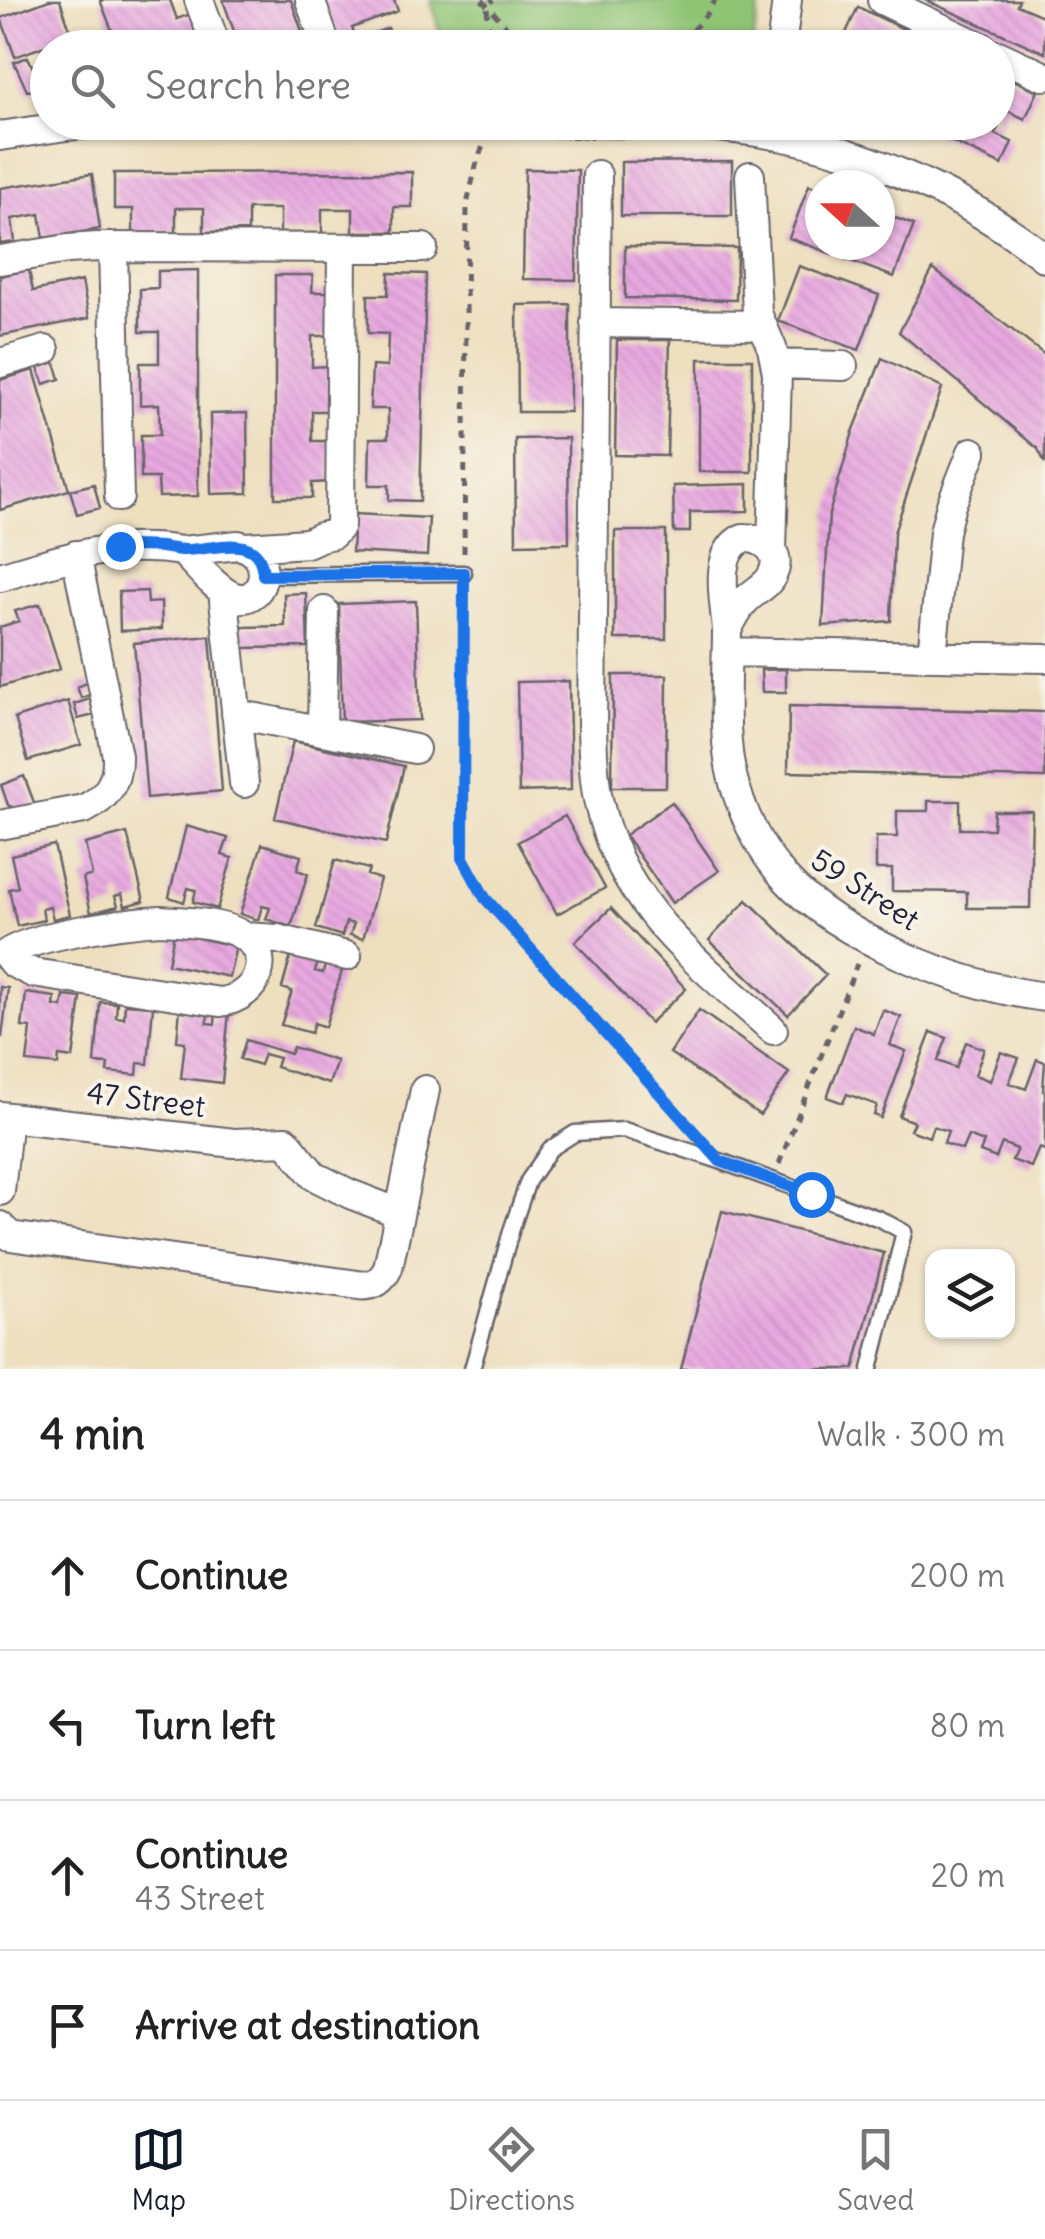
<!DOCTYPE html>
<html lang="en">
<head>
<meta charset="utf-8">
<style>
	body { margin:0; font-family:Delius,sans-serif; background:#f6f6f6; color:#222 }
	.controls { position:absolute; right:30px; bottom:30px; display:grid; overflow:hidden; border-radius:20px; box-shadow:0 2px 8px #0004 }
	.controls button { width:90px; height:90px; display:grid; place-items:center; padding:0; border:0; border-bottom:2px solid #e0e0e0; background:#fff; color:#222; font:50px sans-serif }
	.compass { position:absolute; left:805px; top:170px; width:90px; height:90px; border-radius:50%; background:#fff; box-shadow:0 2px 8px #0004; rotate:291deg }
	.stop { position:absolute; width:30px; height:30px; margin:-22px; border:8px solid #1a73e8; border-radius:50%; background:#fff }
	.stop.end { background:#1a73e8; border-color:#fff; box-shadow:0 2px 10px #0008 }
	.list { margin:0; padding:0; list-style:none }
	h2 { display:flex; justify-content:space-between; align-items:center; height:130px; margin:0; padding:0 40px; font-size:42px }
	h2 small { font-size:32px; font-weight:400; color:#767676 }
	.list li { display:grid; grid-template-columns:65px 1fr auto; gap:30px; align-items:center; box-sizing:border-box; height:150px; padding:0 40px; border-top:2px solid #e0e0e0 }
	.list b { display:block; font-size:38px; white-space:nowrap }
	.list p { margin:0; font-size:32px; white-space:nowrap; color:#767676 }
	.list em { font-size:32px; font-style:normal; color:#767676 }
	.icon { flex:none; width:55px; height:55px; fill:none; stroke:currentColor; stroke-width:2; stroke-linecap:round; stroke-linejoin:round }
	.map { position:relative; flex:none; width:1045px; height:1369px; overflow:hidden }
	.search { position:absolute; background:#fff; box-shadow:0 2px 8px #0004; left:30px; right:30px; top:30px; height:110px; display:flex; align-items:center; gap:25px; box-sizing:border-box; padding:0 35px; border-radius:55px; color:#767676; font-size:38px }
	.sheet { height:730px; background:#fff }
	nav { display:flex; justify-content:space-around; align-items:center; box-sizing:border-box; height:140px; border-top:2px solid #e0e0e0; background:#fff; font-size:28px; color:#767676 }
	nav a { display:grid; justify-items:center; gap:5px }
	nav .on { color:#111827 }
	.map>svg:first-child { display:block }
	.green { fill:#8fc475; stroke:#587358; stroke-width:2.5 }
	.building { fill:url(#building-back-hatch) }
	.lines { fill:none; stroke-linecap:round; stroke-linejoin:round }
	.lane-casing { stroke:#696469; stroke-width:19 }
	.street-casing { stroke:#696469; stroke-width:32 }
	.path { stroke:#696469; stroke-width:5; stroke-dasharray:8 8; stroke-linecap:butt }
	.lane { stroke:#fff; stroke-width:14 }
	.street { stroke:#fff; stroke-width:28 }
	.route { stroke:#1a73e8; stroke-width:12 }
	.labels { text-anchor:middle; stroke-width:8; stroke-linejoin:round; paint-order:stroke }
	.street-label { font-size:30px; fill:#22223b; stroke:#f7f3e8 }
</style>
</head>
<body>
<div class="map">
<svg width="1045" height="1369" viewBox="0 0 1045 1369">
	<defs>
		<pattern id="building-back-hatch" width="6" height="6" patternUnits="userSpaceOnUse" patternTransform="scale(2.5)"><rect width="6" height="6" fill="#e8a9e0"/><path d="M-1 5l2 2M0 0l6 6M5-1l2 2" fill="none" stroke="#c791c1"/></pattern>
	</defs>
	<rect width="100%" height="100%" fill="#f7f3e8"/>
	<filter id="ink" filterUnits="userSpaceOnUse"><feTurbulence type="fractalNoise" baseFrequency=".01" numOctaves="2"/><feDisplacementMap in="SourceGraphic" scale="20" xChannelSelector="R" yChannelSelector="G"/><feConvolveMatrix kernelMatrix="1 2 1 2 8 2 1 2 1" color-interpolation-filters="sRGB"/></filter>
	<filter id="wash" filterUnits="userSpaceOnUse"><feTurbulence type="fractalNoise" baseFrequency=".0048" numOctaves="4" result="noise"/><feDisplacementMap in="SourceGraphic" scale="40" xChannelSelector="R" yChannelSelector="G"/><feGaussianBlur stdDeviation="2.25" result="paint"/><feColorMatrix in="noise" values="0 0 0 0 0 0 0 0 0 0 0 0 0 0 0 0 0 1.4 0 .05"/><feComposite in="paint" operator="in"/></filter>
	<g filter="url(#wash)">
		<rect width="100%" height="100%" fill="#eedfbf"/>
		<path class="green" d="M430,0H760L752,47L445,48Z"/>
		<g id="blocks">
			<path class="building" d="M49,0H60L72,36L15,57L1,18Z
				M100,0H170L177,19L193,13L201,35L170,48H164L160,36L132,48H119Z
				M223,0H291L308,48H289L288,44L277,48H240Z
				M323,0H394L398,11L352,28L359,46L341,48Z
				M925,0H1019L1017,5L1045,17V53Z
				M858,7L943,48H871L861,43L859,48H839Z
				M388,28L396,48H368L364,37Z
				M28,57L34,70L48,65V89L27,91L14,62Z
				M998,73L1038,91L1025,119L1006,110L995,134L1012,142L1002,165L910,122H998Z
				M732,161V216H621V162Z
				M525,169L578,170L576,280L523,279Z
				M412,172V207H394V232H353V209H322V233H280V209H248V231L204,232V208H176V234H133V209H114V173Z
				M92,174L100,229L44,238L40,214L12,219L15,242L0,244V188Z
				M809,185L820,189V245H880V212L914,225L894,277L789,238Z
				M625,246L737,248L736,300L625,298Z
				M799,266L879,295L859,350L778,321Z
				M933,269L1045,355V463L1038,449L899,332Z
				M29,270L33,291L82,281L89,318L0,336V276Z
				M198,270V496L159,497L158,478H141V435H160L159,404L140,405V363H159V332H140V289L158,288V271Z
				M389,273L426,274L420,501L389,500V485H369L370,438H388V409H370L372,366L387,367L388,334L368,333V295H388Z
				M275,275H313L312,292H332V336H312V367L330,366V411H312V441H330V482L312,483V498H275Z
				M570,304V412H518L517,305Z
				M617,340H670L667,456L615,455Z
				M882,358L942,388L894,533L891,621L823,626L829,514L853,432Z
				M699,359H752V472H699Z
				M55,362L60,379L44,384L38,368Z
				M34,370L69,490L0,510V380Z
				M247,413L248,493L211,494L210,414Z
				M568,438L569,543L516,544L515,439Z
				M94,484L100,508L77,514L70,490Z
				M748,484V511L690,512V532H674L673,486Z
				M354,514L429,518L427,556L352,552Z
				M615,531H666V639H615Z
				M147,591L148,603L161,602L162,629L120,631L119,592Z
				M306,593L308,647L242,648V627L285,626L284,594Z
				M416,601L420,720L342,722L339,604Z
				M40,604L60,669L0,687V627L19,621L15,611Z
				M210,636L222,791L147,798L134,643Z
				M786,669V692H762L761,670Z
				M613,675H667L666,787H612Z
				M569,681L571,790L519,792L517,682Z
				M89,682L93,694L81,698L77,687Z
				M90,699L94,715L78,719L74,704Z
				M68,701L81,745L28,761L15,718Z
				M789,706L1045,712V778L788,772Z
				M293,741L404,766L386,843L275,818Z
				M24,776L35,805L20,811L8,805L1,785Z
				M928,801H960V829H993L994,811H1032L1030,908H967V892L892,891V869H876V837H897V811H928Z
				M672,802L719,871L672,903L625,835Z
				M565,816L605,888L557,914L518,842Z
				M186,826L228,838L222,855L232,858L217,909L193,902L196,890L188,888L184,902L169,897Z
				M127,833L144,901L125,906L122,894L115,896L118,906L91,913L83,878L92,875L85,844Z
				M262,844L301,856L297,870L308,874L291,927L266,919L270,908L262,906L258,920L240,914Z
				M54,845L70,915L53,919L50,907L42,909L44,920L17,926L9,889L18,887L11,855Z
				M335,860L369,869L367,875L380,879L363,939L350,935L354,924L346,922L342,936L316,928Z
				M747,900L826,975L788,1015L709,940Z
				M611,908L686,989L650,1023L575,942Z
				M174,933L236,946L229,977L168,964Z
				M292,952L319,960L315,971L323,973L326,962L343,967L325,1027L314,1023L311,1033L281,1025L292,991L282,988Z
				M0,987L8,988L2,1037H0Z
				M26,993L55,997L54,1006L62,1007L64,996L81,998L73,1058L59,1056L58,1065L27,1062L31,1028L22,1027Z
				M100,1002L117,1003L116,1017L124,1018L125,1004L153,1006L148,1064L138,1063L137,1075L107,1072L108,1064L95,1063Z
				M180,1009L208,1012L207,1023L215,1024L216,1011L229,1012L222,1083L181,1078L185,1042L177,1041Z
				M699,1010L789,1073L760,1115L670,1053Z
				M883,1010L901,1017L890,1045L906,1051L881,1118L874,1115L877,1105L847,1094L843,1103L827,1097L854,1026L874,1034Z
				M931,1032L947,1038L938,1061L956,1068L966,1042L984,1049L975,1075L990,1081L1001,1052L1019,1058L1009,1083L1026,1089L1037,1059L1045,1062L1043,1091L1045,1092V1150L1039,1148L1031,1167L1012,1160L1017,1149L1002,1143L996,1158L980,1152L984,1142L968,1136L962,1150L944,1143L948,1131L933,1126L929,1137L910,1130L914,1122L899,1116Z
				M246,1040L290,1054L293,1047L337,1061L329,1084L276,1067L279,1058L264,1054L260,1065L240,1059Z
				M722,1211L884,1253L854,1369H681Z"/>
		</g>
	</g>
	<g filter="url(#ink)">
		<use href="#blocks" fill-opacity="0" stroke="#696469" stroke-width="2.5"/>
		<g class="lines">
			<defs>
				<path id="lane" d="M263,575L464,573
					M472,1369L512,1228L528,1181L550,1149L575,1133L624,1130L720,1161L880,1219L904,1232L870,1369"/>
				<path id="street" d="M199,0L217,48
					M310,0L327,48
					M882,0L983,48
					M781,48L787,0
					M998,55L1043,76
					M536,122C603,124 670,121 736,129C845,142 960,190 1045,258
					M0,136L66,126L116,122
					M597,175L592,729C593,752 593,776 598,799C620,906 697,961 773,1030
					M750,176L757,313L772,348L777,373L772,550
					M113,248L119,497
					M0,260L68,249L98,247L423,248
					M595,323L760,325
					M0,363L45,350
					M776,364L843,366
					M743,538C763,537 783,552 773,573C768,587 753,591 744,602C737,610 732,620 727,630C725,602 712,553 743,538Z
					M238,545C279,553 264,612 230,595C212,586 197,565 182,551Z
					M246,547L307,543L320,537L333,534L340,526L342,248
					M0,577C64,558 115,540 182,551
					M223,591L244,783
					M727,630C727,676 721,739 734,783C744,817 760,850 784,877C842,941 961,986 1045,997
					M727,652L1045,658
					M932,656L944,532L951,505L972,452
					M236,714L415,749
					M322,731L324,611
					M0,825L84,809C107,798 118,782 117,756L76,555
					M160,920C182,921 221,923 240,934C276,954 258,998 220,1002L33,973L13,963L6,954C33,935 125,922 160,920Z
					M245,937L278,939L347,956
					M0,1116L234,1143L286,1141L314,1176L350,1194L399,1213
					M0,1191L8,1117
					M0,1226L10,1236L17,1237L358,1285C373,1287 382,1281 388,1268L425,1090"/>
			</defs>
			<use href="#lane" class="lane-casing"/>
			<use href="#street" class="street-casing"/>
			<path class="path" d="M482,0L517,38L537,48
				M489,48L487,5L493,0
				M666,48C687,35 704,23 715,0
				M464,553L467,204L477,162L492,122
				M464,589L463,859L485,898L694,1132
				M779,1164L857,964"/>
			<use href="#lane" class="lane"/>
			<use href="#street" class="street"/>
		</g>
	</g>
	<g class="lines" filter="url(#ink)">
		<path class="route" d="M120,546C134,546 147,546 161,547C169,548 177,550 185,550C213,550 261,530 263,575L464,573L463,858L485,898L720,1161L811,1194"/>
	</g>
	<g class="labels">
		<g class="street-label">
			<text transform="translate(865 890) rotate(33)" y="10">59 Street</text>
			<text transform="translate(146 1100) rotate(7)" y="10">47 Street</text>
		</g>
	</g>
</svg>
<div class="controls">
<button><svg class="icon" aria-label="layers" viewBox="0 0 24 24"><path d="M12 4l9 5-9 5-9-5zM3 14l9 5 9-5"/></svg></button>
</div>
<svg class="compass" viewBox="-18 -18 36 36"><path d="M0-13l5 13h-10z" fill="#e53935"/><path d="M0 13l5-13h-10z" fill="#767676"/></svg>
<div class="stop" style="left:811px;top:1194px"></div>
<div class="stop end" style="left:120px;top:546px"></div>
<div class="search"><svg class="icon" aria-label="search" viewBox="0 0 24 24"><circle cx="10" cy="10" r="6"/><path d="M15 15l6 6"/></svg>Search here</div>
</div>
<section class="sheet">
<h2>4 min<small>Walk · 300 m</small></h2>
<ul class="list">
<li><svg class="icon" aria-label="ahead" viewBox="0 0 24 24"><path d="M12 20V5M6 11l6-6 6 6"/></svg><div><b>Continue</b></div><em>200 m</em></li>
<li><svg class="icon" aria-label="left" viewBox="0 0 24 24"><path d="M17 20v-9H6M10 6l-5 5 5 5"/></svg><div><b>Turn left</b></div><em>80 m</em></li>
<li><svg class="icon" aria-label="ahead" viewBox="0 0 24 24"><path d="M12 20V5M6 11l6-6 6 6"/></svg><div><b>Continue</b><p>43 Street</p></div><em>20 m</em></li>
<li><svg class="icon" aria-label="arrive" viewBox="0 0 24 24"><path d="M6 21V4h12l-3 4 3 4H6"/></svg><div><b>Arrive at destination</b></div></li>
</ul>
</section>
<nav>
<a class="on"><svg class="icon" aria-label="map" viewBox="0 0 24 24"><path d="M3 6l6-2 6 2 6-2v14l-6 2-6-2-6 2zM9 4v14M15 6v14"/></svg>Map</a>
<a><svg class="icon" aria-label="directions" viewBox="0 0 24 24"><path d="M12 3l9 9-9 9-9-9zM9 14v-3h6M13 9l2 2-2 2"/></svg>Directions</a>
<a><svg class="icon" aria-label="saved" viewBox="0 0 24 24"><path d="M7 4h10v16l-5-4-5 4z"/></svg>Saved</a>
</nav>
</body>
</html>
